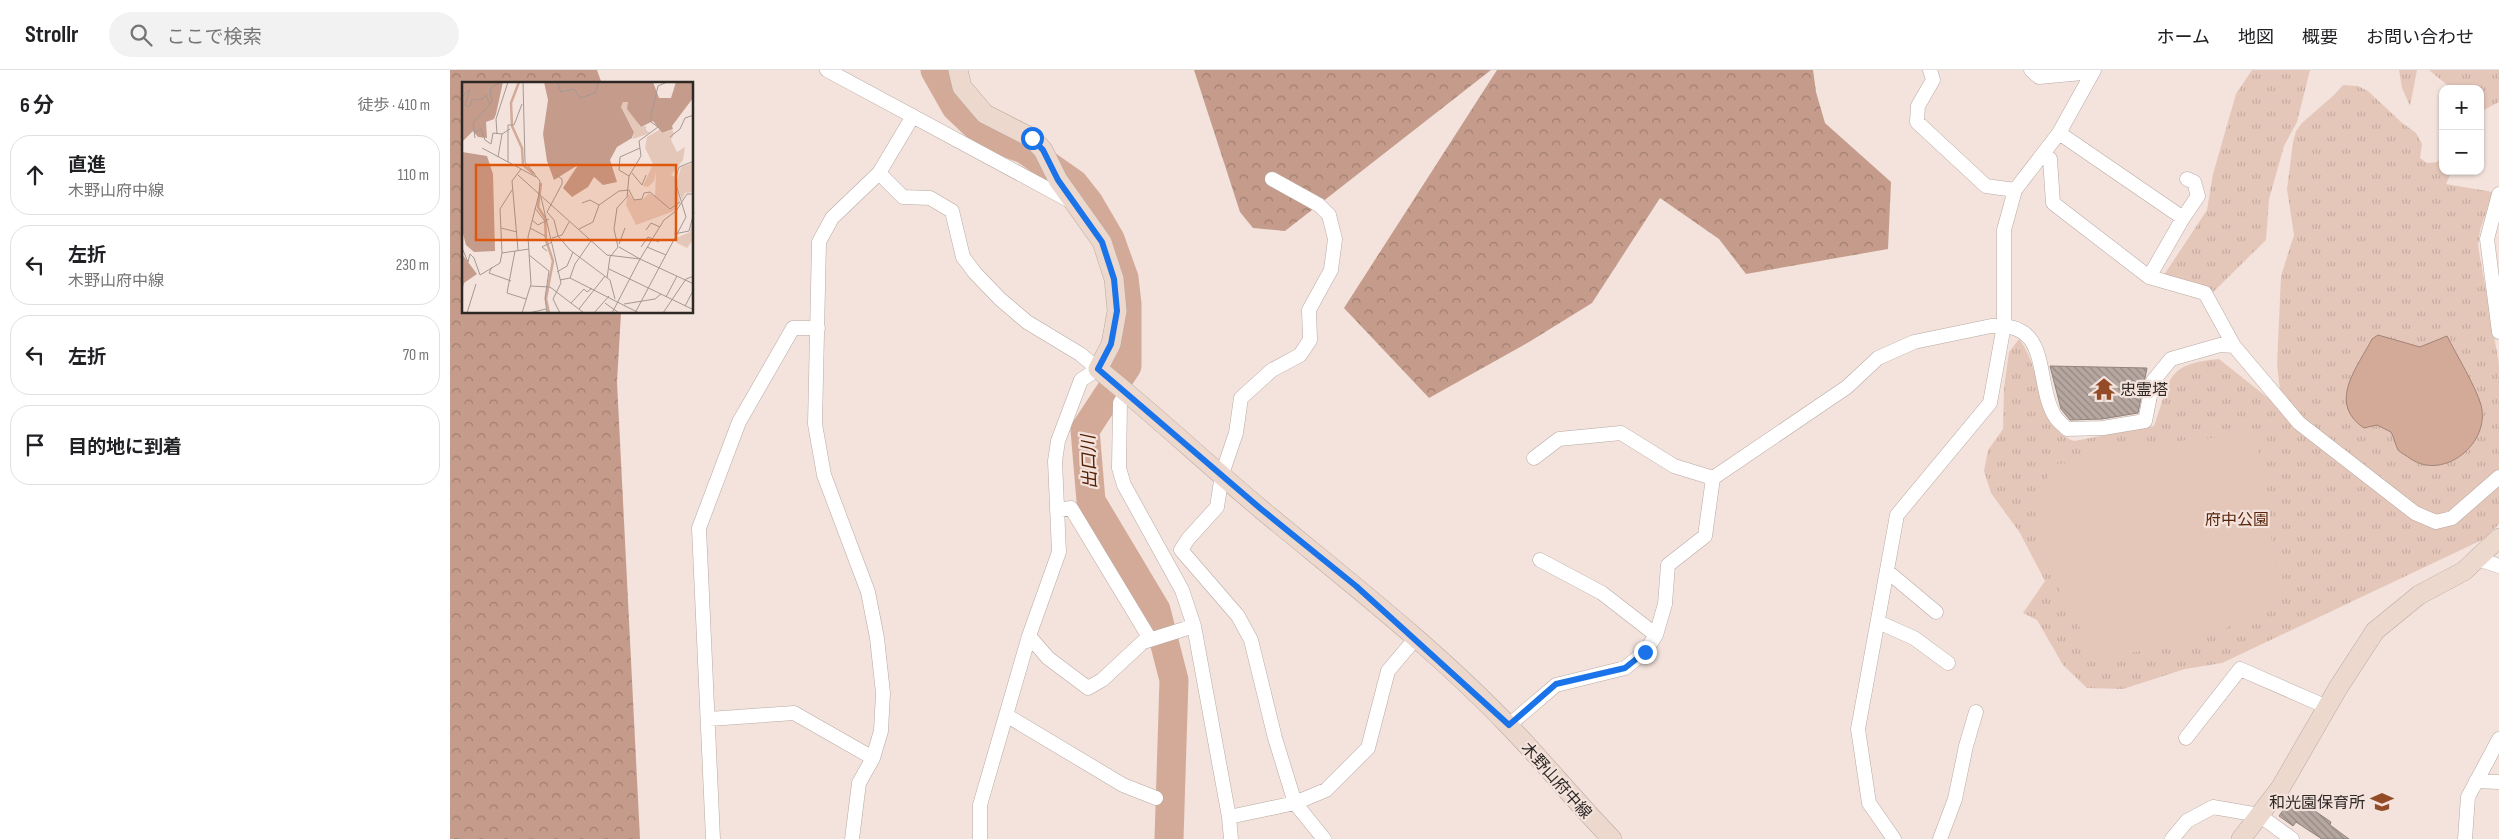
<!DOCTYPE html>
<html lang="ja">
<head>
<meta charset="utf-8">
<style>
	body { margin:0; font-family:"Sofia Sans Condensed","Noto Sans JP",sans-serif; background:#f2f2f2; color:#202124 }
	.controls { position:absolute; right:15px; top:15px; display:grid; overflow:hidden; border-radius:10px; box-shadow:0 1px 4px #0004 }
	.controls button { width:45px; height:45px; display:grid; place-items:center; padding:0; border:0; border-bottom:1px solid #e0e0e0; background:#fff; color:#202124; font:25px sans-serif }
	.stop { position:absolute; width:15px; height:15px; margin:-11px; border:4px solid #1a73e8; border-radius:50%; background:#fff }
	.stop.end { background:#1a73e8; border-color:#fff; box-shadow:0 1px 5px #0008 }
	.list { margin:0; padding:0; list-style:none }
	h2 { display:flex; justify-content:space-between; align-items:center; height:65px; margin:0; padding:0 20px; font-size:21px }
	h2 small { font-size:16px; font-weight:400; color:#757577 }
	.list li { display:grid; grid-template-columns:32px 1fr auto; gap:15px; align-items:center; box-sizing:border-box; height:80px; margin:0 10px 10px; padding:0 10px; border:1px solid #e0e0e0; border-radius:20px }
	.list b { display:block; font-size:19px; white-space:nowrap }
	.list p { margin:0; font-size:16px; white-space:nowrap; color:#757577 }
	.list em { font-size:16px; font-style:normal; color:#757577 }
	.icon { flex:none; width:28px; height:28px; fill:none; stroke:currentColor; stroke-width:2; stroke-linecap:round; stroke-linejoin:round }
	.map { position:relative; flex:none; width:2049px; height:769px; overflow:hidden }
	header { display:flex; align-items:center; gap:30px; box-sizing:border-box; height:70px; padding:0 25px; background:#fff; border-bottom:1px solid #e0e0e0 }
	header strong { font-size:24px }
	nav { display:flex; gap:28px; margin-inline-start:auto; font-size:18px }
	.search { width:350px; height:45px; background:#f2f2f2; display:flex; align-items:center; gap:12px; box-sizing:border-box; padding:0 18px; border-radius:28px; color:#757577; font-size:19px }
	main { display:flex }
	aside { flex:1; background:#fff }
	.map>svg:first-child { display:block }
	.forest { fill:url(#forest-crowns) }
	.park { fill:url(#park-tufts) }
	.garden { fill:#e5c7ba }
	.water { fill:#d3aa98; stroke:#a28376 }
	.lines { fill:none; stroke-linecap:round; stroke-linejoin:round }
	.river { stroke:#d3aa98; stroke-width:29 }
	.building { fill:url(#building-back-hatch); stroke:#92837d }
	.street-casing { stroke:#b8a9a2; stroke-width:15 }
	.secondary-casing { stroke:#b8a9a2; stroke-width:20 }
	.street { stroke:#fff; stroke-width:14 }
	.secondary { stroke:#edd8ce; stroke-width:19 }
	.route { stroke:#1a73e8; stroke-width:6 }
	.labels { text-anchor:middle; stroke-width:4.5; stroke-linejoin:round; paint-order:stroke }
	.poi-label { font-size:16px; fill:#2e2825; stroke:#f3e3dc; text-anchor:start }
	.park-label { font-size:16px; fill:#59260b; stroke:#f3e3dc }
	.street-label { font-size:16px; fill:#2e2825; stroke:#f3e3dc }
	.water-label { font-size:18px; font-style:italic; fill:#552206; stroke:#f3e3dc }
	.inset-river { fill:none; stroke:#d3aa98; stroke-width:2.5 }
	.inset-road { fill:none; stroke:#a49893; stroke-width:1 }
	.view { fill:#df570d; fill-opacity:0.15; stroke:#df570d; stroke-width:2.5 }
	.inset-edge { fill:none; stroke:#2e2825; stroke-width:2.5 }
</style>
</head>
<body>
<header>
<strong>Strollr</strong>
<div class="search"><svg class="icon" aria-label="search" viewBox="0 0 24 24"><circle cx="10" cy="10" r="6"/><path d="M15 15l6 6"/></svg>ここで検索</div>
<nav><a>ホーム</a><a>地図</a><a>概要</a><a>お問い合わせ</a></nav>
</header>
<main>
<aside>
<h2>6 分<small>徒歩 · 410 m</small></h2>
<ul class="list">
<li><svg class="icon" aria-label="ahead" viewBox="0 0 24 24"><path d="M12 20V5M6 11l6-6 6 6"/></svg><div><b>直進</b><p>木野山府中線</p></div><em>110 m</em></li>
<li><svg class="icon" aria-label="left" viewBox="0 0 24 24"><path d="M17 20v-9H6M10 6l-5 5 5 5"/></svg><div><b>左折</b><p>木野山府中線</p></div><em>230 m</em></li>
<li><svg class="icon" aria-label="left" viewBox="0 0 24 24"><path d="M17 20v-9H6M10 6l-5 5 5 5"/></svg><div><b>左折</b></div><em>70 m</em></li>
<li><svg class="icon" aria-label="arrive" viewBox="0 0 24 24"><path d="M6 21V4h12l-3 4 3 4H6"/></svg><div><b>目的地に到着</b></div></li>
</ul>
</aside>
<div class="map">
<svg width="2049" height="769" viewBox="0 0 2049 769">
	<defs>
		<pattern id="forest-crowns" width="20" height="18" patternUnits="userSpaceOnUse" patternTransform="scale(1.25)"><rect width="20" height="18" fill="#c59c8b"/><path d="M2 6a3 3 0 1 1 6 0M12 15a3 3 0 1 1 6 0" fill="none" stroke="#a07f71"/></pattern>
		<pattern id="park-tufts" width="24" height="20" patternUnits="userSpaceOnUse" patternTransform="scale(1.25)"><rect width="24" height="20" fill="#e5c7ba"/><path d="M3 7l-1-3M5 7V3M7 7l1-3M15 17l-1-3M17 17v-4M19 17l1-3" fill="none" stroke="#c5aba0"/></pattern>
		<pattern id="building-back-hatch" width="6" height="6" patternUnits="userSpaceOnUse" patternTransform="scale(1.25)"><rect width="6" height="6" fill="#b6a7a0"/><path d="M-1 5l2 2M0 0l6 6M5-1l2 2" fill="none" stroke="#948882"/></pattern>
	</defs>
	<rect width="100%" height="100%" fill="#f3e3dc"/>
	<path class="forest" d="M0,0H147L152,14H14V242L171,243L167,312L190,769H0Z
		M744,0H1041L835,161L803,158L790,142Z
		M1047,0H1363L1366,22L1375,53L1441,112L1438,179L1296,204L1269,169L1210,128L1142,233L1079,272L979,328L894,238Z"/>
	<path class="park" d="M1802,0H1860L1847,52L1834,76L1819,129L1816,170L1755,230L1708,214L1757,140L1763,104L1786,24Z
		M1949,0H1967L1960,36L1952,18Z
		M1979,0H2049V32L2030,42V19H2002Z
		M1893,15L1908,16L1918,21L1951,52L1966,63L1972,74L1970,88L1977,93L1987,92L1993,85V101H2002L1996,114L2043,122L2030,160L2028,176L2049,294V454L2034,469L1772,593L1735,599L1673,619L1637,618L1613,595L1587,550L1573,543L1595,511L1570,463L1541,423L1534,401L1538,380L1553,359L1554,318L1559,282L1569,269C1594,300 1585,358 1624,371L1704,356C1721,312 1712,294 1769,289L1818,328L1830,320L1827,295L1831,206L1844,165L1837,119L1843,72L1846,61L1852,53L1884,25Z"/>
	<path class="garden" d="M1806,364L1831,532L1744,573L1646,588L1591,485L1590,435L1600,394L1628,393L1651,378Z"/>
	<path class="water" d="M1928,265L1970,277L1997,266C2006,284 2026,317 2031,335C2041,373 1994,411 1961,389C1957,386 1951,383 1948,380C1945,374 1944,367 1941,362L1927,355L1914,358C1877,333 1907,298 1922,269Z"/>
	<g class="lines">
		<path class="river" d="M485,0L506,37L526,56L540,67L574,79L624,114L639,133L660,169L674,208L677,234V296L635,360L641,431L706,540L724,610L719,769"/>
	</g>
	<path class="building" d="M1600,296L1697,298L1688,343L1652,349L1620,350L1611,339Z
		M1843,726L1881,752L1880,755L1899,769H1872L1846,752L1843,756L1829,746Z"/>
	<g class="lines">
		<defs>
			<path id="street" d="M377,0L622,132
				M1480,0L1483,10L1468,36L1467,52L1536,116L1565,120
				M1581,0L1589,7L1643,2
				M1609,63L1733,148
				M1592,85L1600,89L1603,133L1699,207L1733,148L1748,126L1744,112L1737,109
				M429,103L453,127L480,128L502,141L513,187L525,203L550,229L577,252L630,284L648,299L631,310L608,371L605,391L609,482L579,566L530,735V769
				M822,109L869,135L879,145L885,169L881,200L859,240L860,270L850,285L822,300L791,328L786,363L772,404L767,437L738,469L731,480L788,546L801,570L825,668L845,733L874,769
				M2049,124L2037,169L2049,262
				M1699,207L1755,223L1784,276
				M677,321L670,333L669,398L674,415L732,520L744,556L779,747L781,769
				M1084,388L1109,369L1171,363L1224,396L1263,408
				M607,440L621,438L700,569
				M2028,489L2049,496
				M1090,490L1152,523L1206,565
				M1437,501L1486,542
				M1428,552L1464,568L1498,593
				M579,566L598,588L638,618L652,610L693,572L744,556
				M556,645L673,715L706,728
				M259,649L344,643L423,688
				M1059,655L1106,615L1175,598L1195,582L1206,565L1215,534L1218,495L1255,466L1263,408L1397,317L1428,288L1464,272L1541,256C1604,251 1583,313 1606,348C1609,352 1614,356 1617,359L1653,358L1695,351L1703,311L1721,289L1770,275L1784,276L1849,353L1965,443L1986,452L2002,448L2049,407
				M1736,668L1790,599L1877,637
				M2026,711L2049,712
				M779,747L845,733L876,720L918,678L938,601L965,569
				M263,769L249,458L289,352L343,258H368
				M402,769L409,713L423,688L431,661L433,623L427,568L418,522L374,405L365,354L369,172L382,148L429,103L463,46
				M1444,769L1419,733L1408,659L1447,445L1540,333L1554,255V160L1565,120L1609,63L1644,0
				M1490,769L1505,729L1516,676L1526,642
				M1722,769L1737,751L1763,737L1809,745L1842,769
				M2015,769L2018,727L2049,669"/>
			<path id="secondary" d="M508,0L512,17L535,44L582,68L593,80L608,110L652,172L664,209L667,241L661,274L648,299C704,344 757,394 812,440C895,509 982,576 1057,654C1093,691 1126,732 1162,769
				M1791,769L1831,717L1888,618L1925,561L1969,525L2014,501L2049,468"/>
		</defs>
		<use href="#street" class="street-casing"/>
		<use href="#secondary" class="secondary-casing"/>
		<use href="#street" class="street"/>
		<use href="#secondary" class="secondary"/>
	</g>
	<g class="lines">
		<path class="route" d="M582,68L593,80L608,110L652,172L664,209L667,241L661,274L648,299L811,439L906,516L1059,655L1106,614L1175,598L1195,582"/>
	</g>
	<defs>
		<symbol id="temple-bare" viewBox="-9 -9 18 18"><path d="M0-6L5-2H3V0L6.5 2.5H4V6H1.5V3h-3V6H-4V2.5H-6.5L-3 0V-2H-5Z" fill="#934b28" stroke="#f3e3dc" stroke-width="2.5" paint-order="stroke"/></symbol>
		<symbol id="school-bare" viewBox="-9 -9 18 18"><path d="M0-5L7-2L0 1L-7-2ZM-4 1L0 2.5L4 1V4Q0 6-4 4Z" fill="#934b28" stroke="#f3e3dc" stroke-width="2.5" paint-order="stroke"/></symbol>
	</defs>
	<g fill-rule="evenodd">
		<use href="#temple-bare" x="1638" y="303" width="32" height="32"/>
		<use href="#school-bare" x="1916" y="716" width="32" height="32"/>
	</g>
	<g class="labels">
		<g class="poi-label">
			<text x="1670" y="325">忠霊塔</text>
			<text x="1915" y="738" text-anchor="end">和光園保育所</text>
		</g>
		<g class="park-label">
			<text x="1787" y="455">府中公園</text>
		</g>
		<g class="street-label">
			<text transform="translate(1107 710) rotate(48)" y="6">木野山府中線</text>
		</g>
		<g class="water-label">
			<text transform="translate(639 392) rotate(-92)" y="6">出口川</text>
		</g>
	</g>
	<g transform="translate(12 12)">
		<rect width="231" height="231" fill="#f3e3dc"/>
		<path d="M161,20H166L178,45L184,44V48L188,51L171,57L172,49L159,25Z" fill="#e5c7ba"/>
		<path d="M0,0H41L34,32L32,37L24,40L25,56L16,55L11,49L0,60ZM82,0H191L197,16H209L214,0H231V16L210,44L211,47L200,51L191,39L179,45L165,27L166,20H161L159,25L172,50L170,56L155,65L148,78L155,100L141,103L132,95L126,105L110,115L101,106L116,83L92,98L85,79L81,52L86,18ZM0,70L25,74L31,92L33,169L12,170L4,163L0,148ZM0,172L15,192L2,201L0,210Z" fill="#c59c8b"/>
		<path d="M231,133V158L225,166L215,161L214,156L228,150Z" fill="#e5c7ba"/>
		<path d="M197,48L201,51L210,48L212,51L209,58L215,70L223,65L221,78L209,93L214,95L218,121L212,129L174,143L164,123L166,110L171,118L181,117L187,111L193,114L194,90L192,99L186,105L181,104L191,82L183,66L185,55ZM231,81V110L223,111L220,118L214,102L219,85Z" fill="#e5c7ba"/>
		<path d="M191,118L193,135L175,140L170,130V121Z" fill="#e5c7ba"/>
		<path class="inset-river" d="M57,0L49,21L50,44L60,66L61,83L72,92M79,101L76,125L83,136L84,158L91,179L84,217L87,231"/>
		<path class="inset-road" d="M61,0L63,80L78,99L77,112L145,173L178,177L232,202M95,0L99,10L112,7L118,16L133,11L137,0M0,15L8,7L3,23L7,25L10,18L21,17L24,13L28,22M12,51L19,47L23,58L29,62L31,51L40,52L48,47M35,52L34,37L46,0M208,55L218,47L223,36L232,33M13,56L11,41L30,20L28,7L38,0M20,66L74,95M36,75L40,52M46,80V43H52L60,22M170,91L180,103L184,93M56,93L77,112L66,155L69,202L60,231M94,93L100,97V102L85,130L92,138L96,154L108,168L148,198L153,217M167,94L157,88L158,75L178,66M79,115L99,201L91,217L98,231M120,121L128,118L137,123M73,126L82,138M70,138L76,143L87,137M39,146L55,150M68,146L83,154M117,147L131,140L137,123L157,109L167,108L172,118L180,117L182,111L188,110L208,127L218,120M184,148L189,141L198,145M212,152L227,149L232,130M90,156L100,153L107,140M157,162L163,146M157,165L178,177L202,138L214,129L225,112H232M179,165L186,155L197,160M185,165L204,173M0,166L6,180L8,172L12,176L18,193L38,181L40,171L67,167M56,168L50,99L59,87M53,169L45,211L64,217M85,169L80,165L90,160M40,171L38,127L50,108M67,173L87,189M30,185L27,191L49,199M147,187L232,228M95,190L105,184L111,170M108,196L113,182L129,159M145,196L148,175L156,165L152,147L155,126L165,115L167,94L179,74L177,59L196,45L189,40V34L196,4L205,0M98,198L108,196L177,231M68,204L88,205L122,231M204,215L215,194M109,221L122,207L125,210L130,206M143,221L157,231M162,222L193,217L199,212M223,224L232,207M117,227L143,194M5,231L14,202M67,231L84,227M85,231L83,216L87,189M132,231L147,214M150,231L178,177M173,231L224,135L213,99L217,85L232,79M201,231L224,197L232,194"/>
		<path class="view" d="M14,83H214V158H14Z"/>
		<rect width="231" height="231" class="inset-edge"/>
	</g>
</svg>
<div class="controls">
<button>+</button>
<button>−</button>
</div>
<div class="stop" style="left:582px;top:68px"></div>
<div class="stop end" style="left:1195px;top:582px"></div>
</div>
</main>
</body>
</html>
